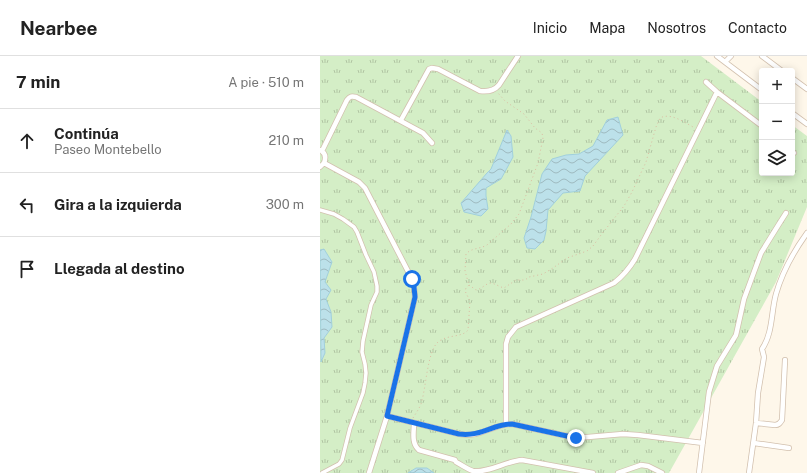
<!DOCTYPE html>
<html lang="es">
<head>
<meta charset="utf-8">
<style>
	body { margin:0; font-family:"Public Sans",sans-serif; background:#f2f2f2; color:#222 }
	.controls { position:absolute; right:12px; top:12px; display:grid; overflow:hidden; border-radius:4px; box-shadow:0 2px 10px #0003 }
	.controls button { width:36px; height:36px; display:grid; place-items:center; padding:0; border:0; border-bottom:1px solid #e0e0e0; background:#fff; color:#222; font:20px sans-serif }
	.stop { position:absolute; width:12px; height:12px; margin:-9px; border:3px solid #1a73e8; border-radius:50%; background:#fff }
	.stop.end { background:#1a73e8; border-color:#fff; box-shadow:0 1px 4px #0008 }
	.list { margin:0; padding:0; list-style:none }
	h2 { display:flex; justify-content:space-between; align-items:center; height:52px; margin:0; padding:0 16px; font-size:17px }
	h2 small { font-size:13px; font-weight:400; color:#767676 }
	.list li { display:grid; grid-template-columns:26px 1fr auto; gap:12px; align-items:center; box-sizing:border-box; height:64px; padding:0 16px; border-top:1px solid #e0e0e0 }
	.list b { display:block; font-size:15px; white-space:nowrap }
	.list p { margin:0; font-size:13px; white-space:nowrap; color:#767676 }
	.list em { font-size:13px; font-style:normal; color:#767676 }
	.icon { flex:none; width:22px; height:22px; fill:none; stroke:currentColor; stroke-width:2; stroke-linecap:round; stroke-linejoin:round }
	.map { position:relative; flex:none; width:487px; height:417px; overflow:hidden }
	header { display:flex; align-items:center; gap:24px; box-sizing:border-box; height:56px; padding:0 20px; background:#fff; border-bottom:1px solid #e0e0e0 }
	header strong { font-size:19px }
	nav { display:flex; gap:22px; margin-inline-start:auto; font-size:14px }
	main { display:flex }
	aside { flex:1; background:#fff }
	.map>svg:first-child { display:block }
	.grass { fill:url(#grass-tufts) }
	.water { fill:url(#water-waves); stroke:#a1d0dc }
	.lines { fill:none; stroke-linecap:round; stroke-linejoin:round }
	.pedestrian-casing { stroke:#d2c0ae; stroke-width:5 }
	.minor-casing { stroke:#d2c0ae; stroke-width:6 }
	.path { stroke:#dbbba2; stroke-width:1; stroke-dasharray:1 3; stroke-linecap:butt }
	.pedestrian { stroke:#fff; stroke-width:3.5 }
	.minor { stroke:#fff; stroke-width:4.5 }
	.route { stroke:#1a73e8; stroke-width:5 }
</style>
</head>
<body>
<header>
<strong>Nearbee</strong>
<nav><a>Inicio</a><a>Mapa</a><a>Nosotros</a><a>Contacto</a></nav>
</header>
<main>
<aside>
<h2>7 min<small>A pie · 510 m</small></h2>
<ul class="list">
<li><svg class="icon" aria-label="ahead" viewBox="0 0 24 24"><path d="M12 20V5M6 11l6-6 6 6"/></svg><div><b>Continúa</b><p>Paseo Montebello</p></div><em>210 m</em></li>
<li><svg class="icon" aria-label="left" viewBox="0 0 24 24"><path d="M17 20v-9H6M10 6l-5 5 5 5"/></svg><div><b>Gira a la izquierda</b></div><em>300 m</em></li>
<li><svg class="icon" aria-label="arrive" viewBox="0 0 24 24"><path d="M6 21V4h12l-3 4 3 4H6"/></svg><div><b>Llegada al destino</b></div></li>
</ul>
</aside>
<div class="map">
<svg width="487" height="417" viewBox="0 0 487 417">
	<defs>
		<pattern id="grass-tufts" width="24" height="20" patternUnits="userSpaceOnUse"><rect width="24" height="20" fill="#d4eec6"/><path d="M3 7l-1-3M5 7V3M7 7l1-3M15 17l-1-3M17 17v-4M19 17l1-3" fill="none" stroke="#b1c4a3"/></pattern>
		<pattern id="water-waves" width="16" height="10" patternUnits="userSpaceOnUse"><rect width="16" height="10" fill="#bce1ea"/><path d="M0 5q4-4 8 0t8 0" fill="none" stroke="#9ebac0"/></pattern>
	</defs>
	<rect width="100%" height="100%" fill="#fef7ea"/>
	<path class="grass" d="M0,0H381L442,46V117H472V69L487,80V151L456,226L349,417H0Z"/>
	<path class="water" d="M298,61L303,79L265,120L260,135L243,137L228,154L226,175L224,184L215,193L207,192L204,182L211,161L222,118L232,103L246,99L259,98L273,90L287,64Z
		M187,74L191,80L193,101L181,123L166,132V140L168,153L161,160L144,156L141,147L167,117L171,113Z
		M4,193L12,206L5,226L11,234L6,243L11,256L12,271L4,282L5,297L1,306L0,194Z
		M96,412H107L114,417H88Z"/>
	<g class="lines">
		<defs>
			<path id="pedestrian" d="M0,154L14,158L23,163L34,171L37,176L46,199L54,216L57,230V236L51,249L43,285L42,296L45,308L46,317L45,327L43,337L30,372L22,404L19,408L2,417"/>
			<path id="minor" d="M397,0L442,34
				M442,0L462,15
				M405,6L411,0
				M472,22L487,33
				M386,26L397,36L442,70
				M472,57L487,68
				M81,64L109,13L112,12L118,13L160,35C168,36 174,35 179,29L198,0
				M0,94C6,97 6,102 4,107L0,111
				M2,95L27,44C30,40 32,40 36,41L103,77L112,87
				M472,95L474,97
				M4,107L39,126L45,132L92,223L94,231L95,241L67,360L49,417
				M67,360L139,378C145,379 150,379 155,378C168,375 179,368 192,368L256,382L303,378L318,379L383,387
				M94,367C94,376 91,387 99,394L135,404L136,406C142,409 147,413 153,415C169,417 186,405 202,404L273,417
				M436,367L455,369C459,369 460,367 462,364L465,304
				M186,368V288L188,281L196,271L294,227C303,220 309,213 315,203L397,36
				M434,387L469,392
				M298,417L321,409L328,410L342,417
				M379,417L389,336L397,310L416,279L424,243L441,197L459,168L466,157
				M429,417L436,367L438,337L444,301L442,293C453,277 451,256 456,238C462,217 474,195 487,177"/>
		</defs>
		<use href="#pedestrian" class="pedestrian-casing"/>
		<use href="#minor" class="minor-casing"/>
		<path class="path" d="M149,229L156,234C162,233 166,227 171,227C176,228 180,231 184,232L196,224H205L209,221L223,218L233,212L247,202L267,195L273,190L281,179L304,150L312,136L326,106L336,71L340,62C351,56 365,67 375,72
			M93,362C96,357 99,353 101,348C106,333 107,298 117,287C126,278 142,282 148,274L150,245L145,235L146,232L149,229L145,215L146,198C151,192 160,193 167,189L191,168L199,158L218,107L223,82L222,77L215,72L204,58L185,45L178,37"/>
		<use href="#pedestrian" class="pedestrian"/>
		<use href="#minor" class="minor"/>
	</g>
	<g class="lines">
		<path class="route" d="M92,223L94,231L95,241L67,360L139,378C161,381 173,368 192,368L256,382"/>
	</g>
</svg>
<div class="controls">
<button>+</button>
<button>−</button>
<button><svg class="icon" aria-label="layers" viewBox="0 0 24 24"><path d="M12 4l9 5-9 5-9-5zM3 14l9 5 9-5"/></svg></button>
</div>
<div class="stop" style="left:92px;top:223px"></div>
<div class="stop end" style="left:256px;top:382px"></div>
</div>
</main>
</body>
</html>
